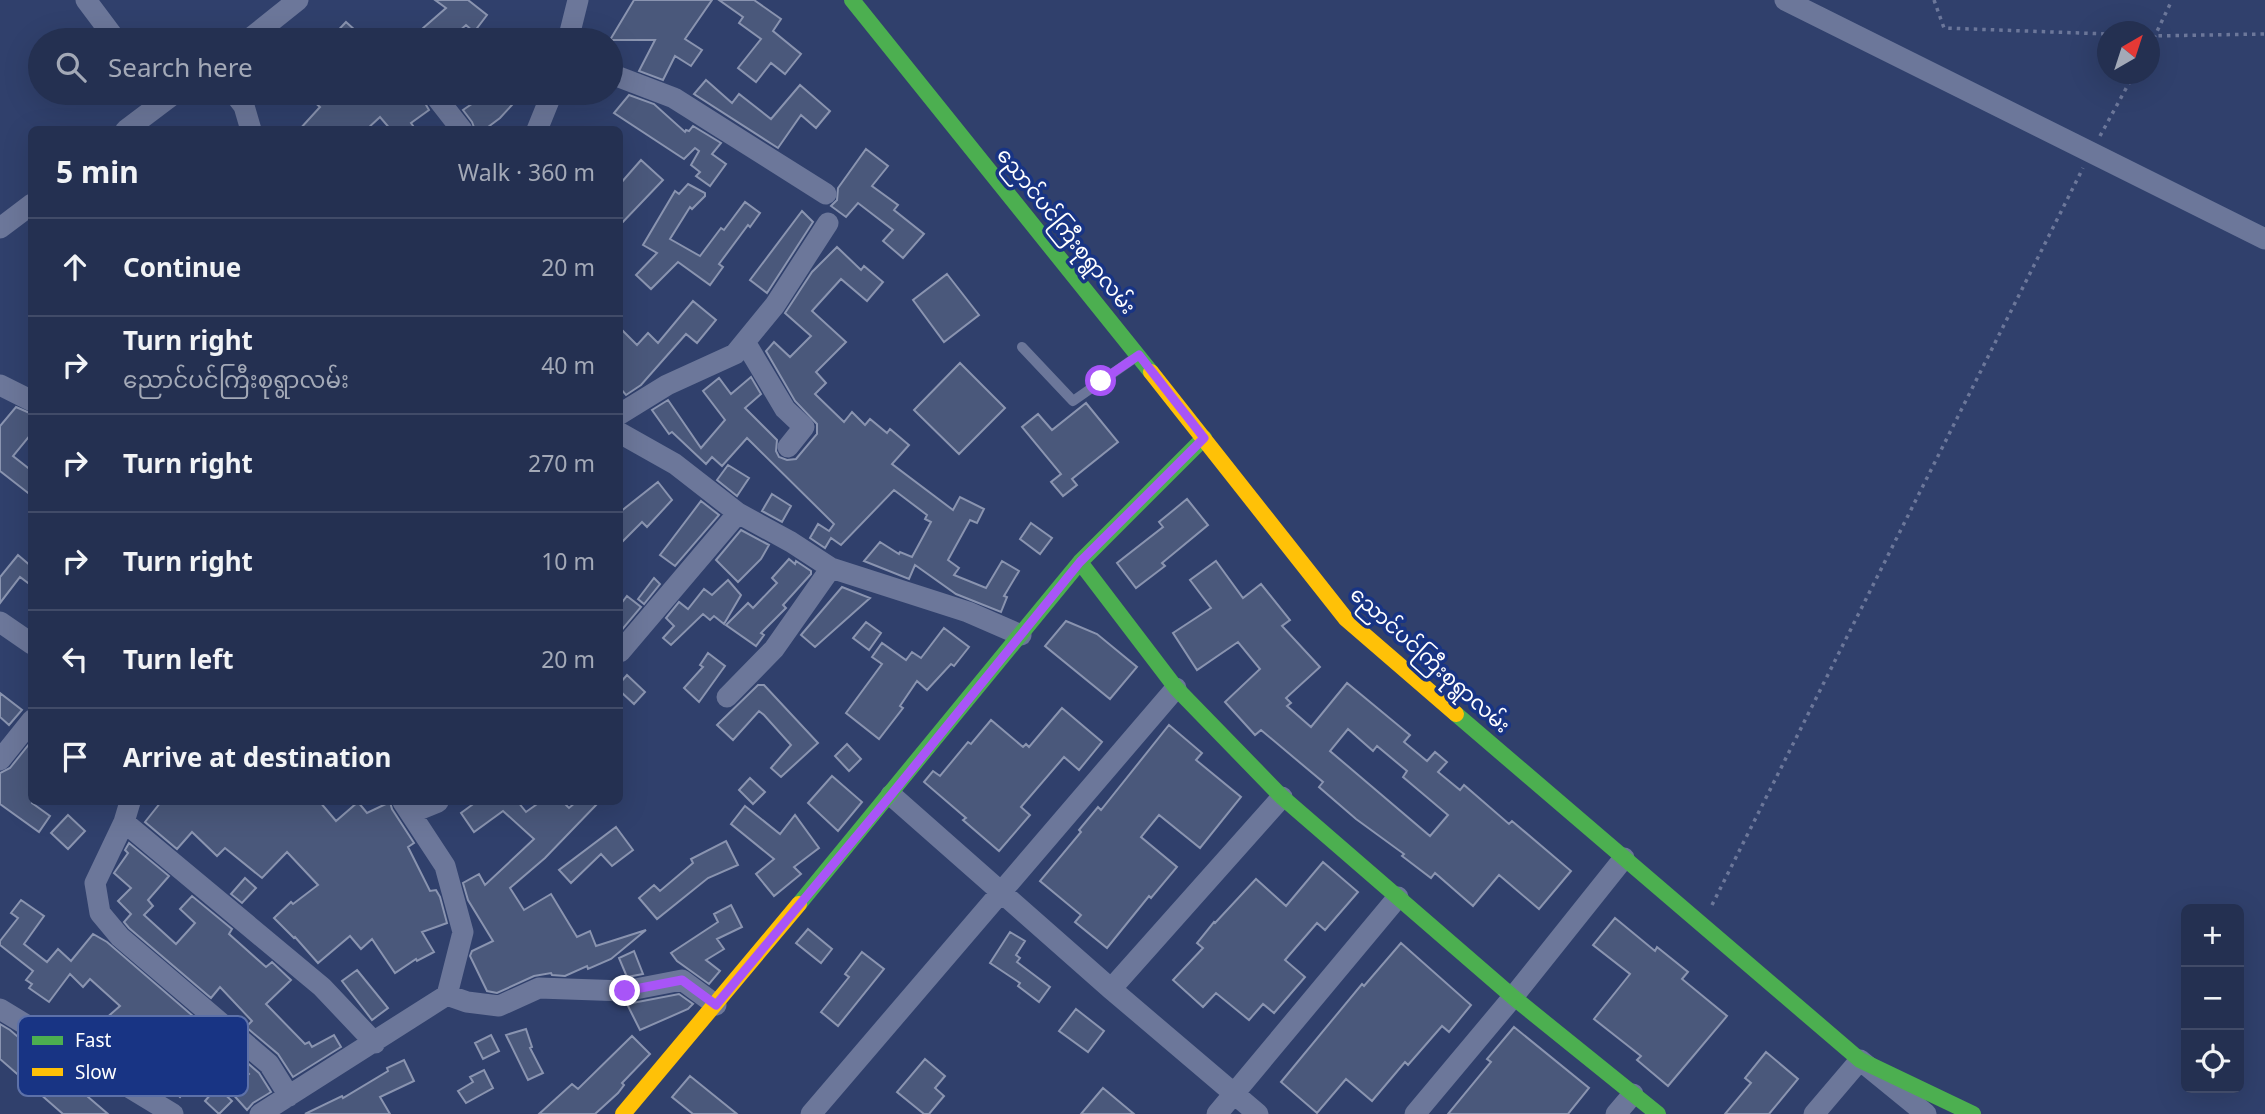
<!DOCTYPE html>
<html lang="en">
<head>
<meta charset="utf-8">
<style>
	body { margin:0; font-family:"Noto Sans","Noto Sans Myanmar",sans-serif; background:#303c5b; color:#f1f3f6 }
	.controls { position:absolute; right:21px; bottom:21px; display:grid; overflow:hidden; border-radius:10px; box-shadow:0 7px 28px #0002 }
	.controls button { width:63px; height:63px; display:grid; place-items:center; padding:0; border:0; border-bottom:2px solid #414b68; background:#243051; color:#f1f3f6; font:35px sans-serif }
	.compass { position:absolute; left:2097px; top:21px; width:63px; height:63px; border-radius:50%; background:#243051; box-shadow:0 7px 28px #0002; rotate:39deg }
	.stop { position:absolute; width:21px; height:21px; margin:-16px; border:5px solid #a855f7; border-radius:50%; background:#fff }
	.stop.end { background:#a855f7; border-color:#fff; box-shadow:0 2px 7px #0008 }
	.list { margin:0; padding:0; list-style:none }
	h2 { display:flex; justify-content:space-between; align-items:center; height:91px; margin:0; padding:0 28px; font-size:30px }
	h2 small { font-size:23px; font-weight:400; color:#a3a9b7 }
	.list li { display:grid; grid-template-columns:46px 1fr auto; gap:21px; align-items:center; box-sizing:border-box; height:98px; padding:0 28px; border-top:2px solid #414b68 }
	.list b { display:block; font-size:26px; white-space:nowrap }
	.list p { margin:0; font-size:23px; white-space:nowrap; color:#a3a9b7 }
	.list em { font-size:23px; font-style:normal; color:#a3a9b7 }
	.icon { flex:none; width:38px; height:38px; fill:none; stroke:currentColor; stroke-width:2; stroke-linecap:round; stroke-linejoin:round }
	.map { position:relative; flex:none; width:2265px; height:1114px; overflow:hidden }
	.search { position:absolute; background:#243051; box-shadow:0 7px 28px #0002; left:28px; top:28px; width:595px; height:77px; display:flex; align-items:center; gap:18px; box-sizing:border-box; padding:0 24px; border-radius:38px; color:#a3a9b7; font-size:26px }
	.panel { position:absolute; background:#243051; box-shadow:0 7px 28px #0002; left:28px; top:126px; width:595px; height:679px; border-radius:10px }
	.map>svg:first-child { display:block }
	.building { fill:#4a587b; stroke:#8a94b0; stroke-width:2; fill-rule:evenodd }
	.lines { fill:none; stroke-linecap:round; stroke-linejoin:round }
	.path { stroke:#6c779a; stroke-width:3.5; stroke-dasharray:3.5 5; stroke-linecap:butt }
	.lane { stroke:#6c779a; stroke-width:10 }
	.street { stroke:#6c779a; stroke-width:21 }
	.fast { stroke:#4caf50; stroke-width:16 }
	.slow { stroke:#ffc107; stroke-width:16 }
	.route { stroke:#a855f7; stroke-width:9 }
	.labels { text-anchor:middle; stroke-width:7; stroke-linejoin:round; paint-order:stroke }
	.street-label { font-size:21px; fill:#fff; stroke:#183484 }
	.key { fill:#183484; stroke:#5d71a9; stroke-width:2 }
	.key-label { font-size:19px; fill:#fff }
</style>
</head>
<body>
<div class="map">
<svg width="2265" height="1114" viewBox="0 0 2265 1114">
	<rect width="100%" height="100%" fill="#30406c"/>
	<path class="building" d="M435,0H468L487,15L474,32L466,25L449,40H435L422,29L446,8Z
		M634,0H712L685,39L702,50L691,66L675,56L663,80L639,71L655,40H610Z
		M719,0H754L781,19L773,31L801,54L785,74L771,63L756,82L738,68L761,39L739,23L743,17Z
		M346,22L366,40H329Z
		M706,80L732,103L739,94L771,119L800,85L830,111L816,128L801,115L778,148L694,94Z
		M304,93H419L429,110L411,123L416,130H391L380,117L366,130H299L320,107Z
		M488,93H523L500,118L484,130H475L472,122L463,110Z
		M629,95L654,104L685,132L686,130L689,131L693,126L721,143L712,154L726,164L710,186L696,176L700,172L691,165L699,151L695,148L684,159L614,113Z
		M866,149L888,166L872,186L898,205L894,210L924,234L903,258L883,241L893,230L858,203L846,217L831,206L837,200L838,188Z
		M641,160L663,180L620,225V184Z
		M688,184L705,193V196L692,209L690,207L670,239L700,256L721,228L724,230L745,202L760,213L750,227L748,225L719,264L723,267L710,285L678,262L651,289L636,275L657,253L643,245L675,191L679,194Z
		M802,211L813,222L767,293L750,280Z
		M837,247L861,270L864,266L883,282L867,301L841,279L812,311L846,342L816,372L826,383L815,394L844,422L852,412L865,425L870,419L887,433L890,429L909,445L892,464L953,510L960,497L984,509L977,523L970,520L948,560L959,568L954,575L986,588L1002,561L1019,571L1004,596L1007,597L1001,612L956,594L915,565L909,579L864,561L880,542L899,554L900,552L912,557L931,522L925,519L927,515L894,490L841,545L831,538L825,548L810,538L818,524L829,531L834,524L747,438L722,466L712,457L706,464L672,432L669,434L652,410L668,400L701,448L725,420L703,391L719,378L731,394L751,377L761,394L745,408L777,440L776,451L779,457L787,460L796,459L817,434V424L795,401L766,351L774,342L790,357L811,336L785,313L812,272Z
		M947,274L979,315L944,342L913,300Z
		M693,301L716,320L697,343L686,334L641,385L626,395L620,388V328L637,345L648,333L658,343Z
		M960,363L1005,408L959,454L914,410Z
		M1086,403L1118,442L1072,479L1077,485L1063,496L1051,482L1061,474L1022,427L1038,414L1052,430Z
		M16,407L32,414V433L13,456L32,471V496L0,471V426Z
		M728,465L749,478L737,496L717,480Z
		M658,482L672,500L647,527L642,522L620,544V512Z
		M772,494L791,506L782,522L762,511Z
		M1187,499L1208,525L1162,563L1165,566L1136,588L1117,563L1163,527L1159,522Z
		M701,501L719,515L675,566L660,555Z
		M1031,523L1052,538L1040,554L1020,539Z
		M741,530L769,545L761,559L738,582L716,560Z
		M18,555L32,567V586L20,577L0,603V577Z
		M789,559L795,564L796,561L811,571V574L783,605L786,608L761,633L764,635L756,646L726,625L748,603L753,608L777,583L772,578Z
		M1216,561L1243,598L1261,584L1290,620L1282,626L1320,667L1286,698L1291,703L1287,706L1311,727L1347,683L1410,735L1404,742L1427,761L1435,752L1447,762L1438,772L1460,790L1464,785L1509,824L1512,821L1571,871L1539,909L1499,875L1473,906L1435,873L1431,878L1402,856L1404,854L1356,819L1319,787L1323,782L1261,730L1255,735L1225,702L1260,669L1238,642L1197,670L1173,633L1211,608L1190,580ZM1348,729L1373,751L1377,746L1407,771L1403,777L1448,815L1430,836L1330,751Z
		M654,578L660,584L644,604L638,599Z
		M728,580L741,595L724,624L714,616L710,620L703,614L671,645L663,638L674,626L666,618L679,602L688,609L704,589L712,595Z
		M842,587L870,598L815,647L801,635Z
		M627,596L641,607L620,632V605Z
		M1066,621L1097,634L1137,667L1110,699L1045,646Z
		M866,622L881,633L869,650L853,638Z
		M944,628L969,647L954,666L951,664L927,690L917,681L900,706L903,708L879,739L846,713L882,664L872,657L882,643L906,660L912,652L921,658Z
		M708,653L725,666L699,702L684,688L703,667L700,665Z
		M627,675L645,692L634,704L620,691V683Z
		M758,685H764L818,743L781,777L771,768L791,745L764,715L759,711L733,740L717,725Z
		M0,693L22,710L9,725L0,717Z
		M1062,708L1102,742L1079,770L1064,757L1021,807L1030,815L999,851L963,820L966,818L924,782L933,771L940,776L968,742L971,744L991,720L1023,747L1026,744L1029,747Z
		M1169,725L1202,753L1196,760L1241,797L1200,848L1159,815L1141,837L1177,867L1151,898L1149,896L1107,948L1075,922L1081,915L1040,881L1081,832L1079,830L1098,807L1101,810Z
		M30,743L32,803L50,816L39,832L0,804V773L10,768Z
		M847,744L861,759L849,771L835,756Z
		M832,776L862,802L838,831L808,803Z
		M750,778L765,792L753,804L739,790Z
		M161,802H320L336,821L358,802L367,813L390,802L392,809L414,843L408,847L430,891L436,890L440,897L447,923L422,932L434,952L417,961L416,959L395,973L372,939L361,949L350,936L318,963L295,937L294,938L274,918L291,902L293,904L318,885L287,852L262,878L225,848L217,856L192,832L177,849L145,822Z
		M476,802H518L526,812L540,802H563L569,808L576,802H599L545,858L510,888L524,910L551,894L577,937L590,931L596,946L646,930L611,959L588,969L587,966L565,976L552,975L551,973L534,976L497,993L487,991L470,956L472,951L493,941L468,900L463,883L479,874L485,885L534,839L503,811L474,832L461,813Z
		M745,806L780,834L795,815L819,848L794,867L801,874L774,896L756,874L774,859L731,824Z
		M68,815L85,831L68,849L51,833Z
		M616,827L633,850L612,866L601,854L571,883L559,870Z
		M726,841L738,865L708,878L657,919L639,898L654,885L660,891L693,863L691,859Z
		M129,843L169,876L148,900L153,906L144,915L176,944L195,923L180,909L192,896L232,929L229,934L266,967L272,962L291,980L266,1004L305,1044L309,1042L312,1047L334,1035L341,1047L293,1077L278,1054L246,1027L252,1021L220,987L211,998L129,928L124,922L131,914L118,901L131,888L114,873L128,853L125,850Z
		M1323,862L1358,892L1325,930L1317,923L1285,960L1305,977L1274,1013L1263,1004L1249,1020L1216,993L1203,1007L1173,980L1203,948L1197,943L1214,922L1215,923L1256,879L1286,906Z
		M245,878L256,888L242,903L231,894Z
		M21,900L44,916L24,944L47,962L58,949L71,961L93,934L107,942L208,1029L171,1064L173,1067L165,1078L122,1041L104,1020L120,1006L90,979L83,987L70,974L49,1002L29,988L32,984L26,980L33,971L0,945V941L18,918L11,913Z
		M731,905L742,927L717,939L724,949L706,960L720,971L709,984L677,961L671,953L718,922L714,914Z
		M1615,918L1655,951L1657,947L1688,972L1682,979L1727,1016L1668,1086L1637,1060L1641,1056L1594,1019L1630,974L1593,945Z
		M808,929L832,949L821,963L796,943Z
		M1010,932L1025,941L1016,955L1020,958L1017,962L1050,987L1039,1002L1018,986L1020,983L990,963Z
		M1401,943L1471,1005L1449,1032L1442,1026L1408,1065L1405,1062L1372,1101L1346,1079L1317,1113L1281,1082L1362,984L1364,986Z
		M634,951L643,974L627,977L619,958Z
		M862,952L884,969L838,1026L821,1012L849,977L845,974Z
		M357,970L388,1008L372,1020L342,981Z
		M679,994L693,1004L688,1009L640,1030L627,1004Z
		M1076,1009L1104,1031L1088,1052L1059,1031Z
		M0,1024L10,1030L108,1114H63L0,1059Z
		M1514,1027L1589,1088L1568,1114H1448L1491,1062L1487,1059Z
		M526,1029L532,1047L530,1048L543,1073L528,1080L506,1035Z
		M491,1035L499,1051L483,1059L475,1043Z
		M632,1036L650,1054L622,1083L624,1085L618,1093L595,1114H539L572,1084L578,1089Z
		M228,1046L259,1073L271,1092L253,1103L247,1110L230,1091L249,1074L224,1049Z
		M1766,1052L1798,1079L1769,1114H1725L1751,1083L1745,1078Z
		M925,1059L945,1076L935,1088L944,1096L929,1114H924L897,1092Z
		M404,1060L414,1081L380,1097L390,1114H305L342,1096L343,1098L388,1071L387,1068Z
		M484,1070L493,1088L466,1103L458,1091L473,1082L470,1077Z
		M177,1075L190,1085L180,1097L168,1086Z
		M690,1076L737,1114H693L672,1097Z
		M217,1087L232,1101L219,1114L205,1101Z
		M1103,1088L1134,1114H1081Z"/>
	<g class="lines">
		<path class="path" d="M1934,0L1944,28L2108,34
			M2150,36L2265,34
			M2150,46L2172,0
			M2100,136L2134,74
			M1712,905L2083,168"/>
		<path class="lane" d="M1022,347L1073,401L1136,357"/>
		<path class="street" d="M86,0L116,40
			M1785,0L2265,239
			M248,40L298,0
			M568,40L578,0
			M611,74L674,98L826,194
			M234,93L244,106L251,130
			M433,93L462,130
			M126,130L175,93
			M537,130L552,93
			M0,228L32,204
			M745,342L785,409L804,427L788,447
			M0,385L32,401
			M620,414L667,385L735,354L775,305L828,223
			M620,433L675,464L738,513L791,542L831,568L968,612L1021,635
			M0,622L32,644
			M620,652L738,513
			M727,697L774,649L831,568
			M0,760L32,720
			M891,795L1111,989L1258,1114
			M130,802L124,822L95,883L100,913L120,937L269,1064L289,1096
			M411,813L438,802
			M124,822L322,987L375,1043
			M1111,989L1282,797
			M447,995L467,1002L499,1006L539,988L625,991L682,980L716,1005
			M0,1009L173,1114
			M260,1114L447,995L463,932L445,866L403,802
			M811,1114L1176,688
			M1217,1114L1398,897
			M1415,1114L1513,997L1624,858
			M1616,1114L1633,1094
			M1814,1114L1860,1060L1926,1114"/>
		<path class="fast" d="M852,0L1151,372
			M1080,562L1176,688L1282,797L1513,997L1658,1114
			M1456,714L1860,1060L1973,1114
			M799,904L1080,562L1204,438"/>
		<path class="slow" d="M1151,372L1346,619L1456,714
			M623,1114L799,904"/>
	</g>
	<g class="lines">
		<path class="route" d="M625,991L682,980L716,1005L891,795L1080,562L1204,438L1139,355L1101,381"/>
	</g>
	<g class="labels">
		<g class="street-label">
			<text transform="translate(1066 231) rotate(51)" y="7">ညောင်ပင်ကြီးစုရွာလမ်း</text>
			<text transform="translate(1430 660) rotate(42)" y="7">ညောင်ပင်ကြီးစုရွာလမ်း</text>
		</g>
	</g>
	<rect x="18" y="1016" width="230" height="80" rx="10" class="key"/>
	<rect x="32" y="1036" width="31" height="9" fill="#4caf50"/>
	<rect x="32" y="1068" width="31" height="8" fill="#ffc107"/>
	<g class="key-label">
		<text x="75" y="1047">Fast</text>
		<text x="75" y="1079">Slow</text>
	</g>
</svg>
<div class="controls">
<button>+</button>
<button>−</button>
<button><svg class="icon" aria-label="locate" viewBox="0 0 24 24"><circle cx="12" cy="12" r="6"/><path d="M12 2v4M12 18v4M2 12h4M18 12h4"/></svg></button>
</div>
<svg class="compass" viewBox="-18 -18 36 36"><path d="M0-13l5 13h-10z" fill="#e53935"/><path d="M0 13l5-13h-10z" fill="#a3a9b7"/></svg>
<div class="stop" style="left:1101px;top:381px"></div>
<div class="stop end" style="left:625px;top:991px"></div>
<div class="search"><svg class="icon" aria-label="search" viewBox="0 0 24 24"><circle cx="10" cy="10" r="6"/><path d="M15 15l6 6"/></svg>Search here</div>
<section class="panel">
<h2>5 min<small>Walk · 360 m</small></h2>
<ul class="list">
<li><svg class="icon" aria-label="ahead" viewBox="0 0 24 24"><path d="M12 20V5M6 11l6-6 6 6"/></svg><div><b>Continue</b></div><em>20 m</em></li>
<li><svg class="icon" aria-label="right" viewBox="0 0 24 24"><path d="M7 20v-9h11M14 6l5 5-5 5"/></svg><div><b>Turn right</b><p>ညောင်ပင်ကြီးစုရွာလမ်း</p></div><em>40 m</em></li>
<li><svg class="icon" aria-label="right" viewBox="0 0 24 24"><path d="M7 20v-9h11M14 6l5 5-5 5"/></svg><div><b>Turn right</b></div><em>270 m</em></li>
<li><svg class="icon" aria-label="right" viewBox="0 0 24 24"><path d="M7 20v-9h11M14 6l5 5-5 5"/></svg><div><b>Turn right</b></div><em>10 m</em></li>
<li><svg class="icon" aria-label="left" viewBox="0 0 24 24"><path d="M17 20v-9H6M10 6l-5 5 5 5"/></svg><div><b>Turn left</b></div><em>20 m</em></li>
<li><svg class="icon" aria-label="arrive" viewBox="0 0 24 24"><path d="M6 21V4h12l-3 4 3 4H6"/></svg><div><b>Arrive at destination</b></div></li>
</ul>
</section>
</div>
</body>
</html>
